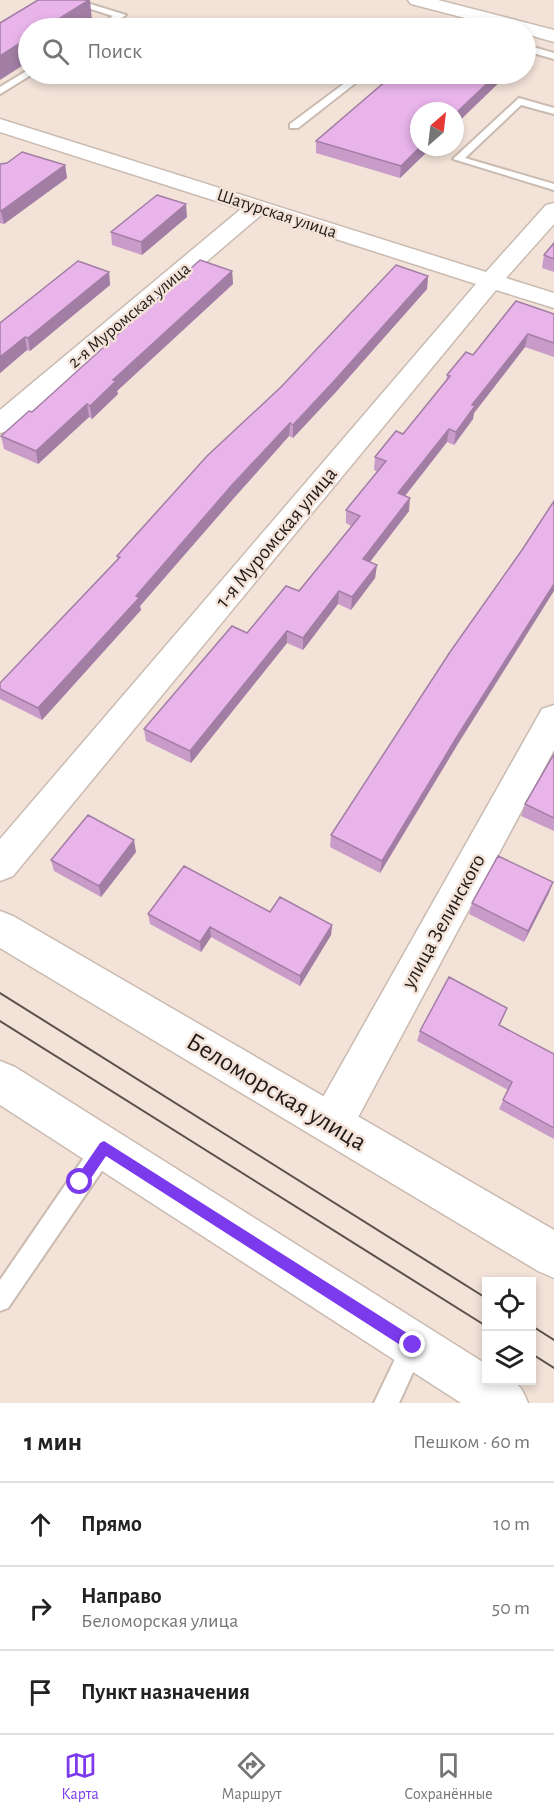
<!DOCTYPE html>
<html lang="ru">
<head>
<meta charset="utf-8">
<style>
	body { margin:0; font-family:"Alegreya Sans",sans-serif; background:#f2f2f2; color:#222 }
	.controls { position:absolute; right:18px; bottom:18px; display:grid; overflow:hidden; border-radius:0px; box-shadow:0 3px 9px #0003 }
	.controls button { width:54px; height:54px; display:grid; place-items:center; padding:0; border:0; border-bottom:2px solid #e0e0e0; background:#fff; color:#222; font:30px sans-serif }
	.compass { position:absolute; left:410px; top:102px; width:54px; height:54px; border-radius:50%; background:#fff; box-shadow:0 3px 9px #0003; rotate:28deg }
	.stop { position:absolute; width:18px; height:18px; margin:-14px; border:4px solid #7c3aed; border-radius:50%; background:#fff }
	.stop.end { background:#7c3aed; border-color:#fff; box-shadow:0 2px 6px #0008 }
	.list { margin:0; padding:0; list-style:none }
	h2 { display:flex; justify-content:space-between; align-items:center; height:78px; margin:0; padding:0 24px; font-size:26px }
	h2 small { font-size:20px; font-weight:400; color:#767676 }
	.list li { display:grid; grid-template-columns:39px 1fr auto; gap:18px; align-items:center; box-sizing:border-box; height:84px; padding:0 24px; border-top:2px solid #e0e0e0 }
	.list b { display:block; font-size:22px; white-space:nowrap }
	.list p { margin:0; font-size:20px; white-space:nowrap; color:#767676 }
	.list em { font-size:20px; font-style:normal; color:#767676 }
	.icon { flex:none; width:33px; height:33px; fill:none; stroke:currentColor; stroke-width:2; stroke-linecap:round; stroke-linejoin:round }
	.map { position:relative; flex:none; width:554px; height:1403px; overflow:hidden }
	.search { position:absolute; background:#fff; box-shadow:0 3px 9px #0003; left:18px; right:18px; top:18px; height:66px; display:flex; align-items:center; gap:15px; box-sizing:border-box; padding:0 21px; border-radius:33px; color:#767676; font-size:22px }
	.sheet { height:330px; background:#fff }
	nav { display:flex; justify-content:space-around; align-items:center; box-sizing:border-box; height:84px; border-top:2px solid #e0e0e0; background:#fff; font-size:16px; color:#767676 }
	nav a { display:grid; justify-items:center; gap:3px }
	nav .on { color:#7c3aed }
	.map>svg:first-child { display:block }
	.lines { fill:none; stroke-linecap:round; stroke-linejoin:round }
	.lane-casing { stroke:#cabbb1; stroke-width:4 }
	.street-casing { stroke:#cabbb1; stroke-width:3 }
	.secondary-casing { stroke:#cabbb1; stroke-width:3 }
	.lane { fill:#fff; fill-rule:evenodd }
	.street { fill:#fff; fill-rule:evenodd }
	.secondary { fill:#fff; fill-rule:evenodd }
	.tram { stroke:#5a514c; stroke-width:2 }
	.wall { fill:#c89bc9 }
	.shaded-wall { fill:#a27ea4 }
	.building { fill:#e8b4ea; stroke:#a27ea4; stroke-width:1.5 }
	.route { fill:#7c3aed }
	.labels { text-anchor:middle; stroke-width:5; stroke-linejoin:round; paint-order:stroke }
	.far-street-label { font-size:18px; fill:#211b18; stroke:#f2e2d8 }
	.street-label { font-size:21px; fill:#211b18; stroke:#f2e2d8 }
	.near-street-label { font-size:26px; fill:#211b18; stroke:#f2e2d8 }
</style>
</head>
<body>
<div class="map">
<svg width="554" height="1403" viewBox="0 0 554 1403">
	<rect width="100%" height="100%" fill="#f2e2d8"/>
	<g class="lines">
		<defs>
			<path id="lane" d="M63,0H77L126,15L105,28H95L113,16Z
				M429,20L453,26L455,28H416Z
				M526,45L554,53V59L526,51Z
				M28,70L31,75L0,94V87Z
				M357,74H367L298,128H290V124Z
				M519,98L554,108V114L521,105L465,158L554,184V190L453,159Z
				M104,1137L112,1140L115,1148L112,1156L8,1308L0,1311V1280L96,1140Z
				M413,1334L421,1338L425,1346L399,1403H374L405,1338Z"/>
			<path id="street" d="M408,0H438L554,30V42L526,34V28H504L411,4Z
				M0,119L486,272L546,205L554,203V224L506,278L554,293V308L496,290L13,876L0,881V839L476,284L261,215L10,430L0,433V410L241,209L0,132Z
				M554,705V750L347,1138L332,1144L317,1138L311,1123L317,1108L542,709Z"/>
			<path id="secondary" d="M0,911L13,916L554,1230V1278L538,1271L0,948Z
				M0,1061L15,1067L486,1364V1380C512,1380 518,1377 528,1403H461L0,1105Z"/>
		</defs>
		<use href="#lane" class="lane-casing"/>
		<use href="#street" class="street-casing"/>
		<use href="#secondary" class="secondary-casing"/>
		<use href="#lane" class="lane"/>
		<use href="#street" class="street"/>
		<use href="#secondary" class="secondary"/>
		<path class="tram" d="M0,993L486,1298
			M0,1021L486,1326
			M532,1326L554,1340
			M532,1354L554,1368"/>
	</g>
	<path class="wall" d="M394,74H508L400,178L316,153V141Z
		M0,164L65,165L67,178L4,224L0,223Z
		M187,217L142,255L112,245L111,232Z
		M554,243V272L542,268L544,255Z
		M232,271L233,284L117,391L118,394L92,419L89,417L38,464L4,449L1,436L32,412Z
		M109,272L110,285L30,351L27,350L0,373V323Z
		M428,276L427,289L335,393L293,438L289,436L233,499L140,606L141,610L42,720L0,699V683L117,560V556Z
		M554,314V357L525,347L474,413L473,419L454,445L447,442L405,496L409,511L370,562L377,565L375,578L351,610L338,604L303,650L287,643L191,763L146,741L144,729L247,633L299,591L351,526L346,523V510L378,472L374,470L375,457L403,434L446,381L447,375L473,355Z
		M522,550L456,747L380,873L330,847L331,835Z
		M554,754V831L521,816L525,804Z
		M136,852L101,897L54,871L51,860Z
		M549,893L524,942L469,914L472,903Z
		M270,912L332,925L331,935L300,986L211,937L201,952L150,924L148,914Z
		M507,1008L500,1025L554,1054V1139L499,1109L508,1090L417,1041L420,1031Z"/>
	<path class="shaded-wall" d="M89,0H90L92,20L80,28H44Z
		M28,38V62L0,80V56Z
		M497,74H508L455,125V114Z
		M420,147H432L400,178L401,166Z
		M65,165L67,178L4,224L1,211Z
		M186,204L187,217L142,255L141,242Z
		M232,271L233,284L117,391L118,394L92,419L90,406L113,380Z
		M109,272L110,285L30,351L28,338Z
		M428,276L427,289L335,393L293,438V425Z
		M528,334L525,347L474,413L473,419L454,445L456,432L472,405Z
		M25,337L27,350L0,373V357Z
		M87,404L89,417L38,464L36,451Z
		M290,423L289,436L233,499L140,606L141,610L42,720L38,708L232,485Z
		M449,429L447,442L397,506L398,493Z
		M410,498L409,511L362,572L363,559Z
		M377,565L375,578L351,610L352,597Z
		M554,584V591L456,747L380,873L382,861L458,735Z
		M339,591L338,604L303,650V638Z
		M287,631V643L191,763L190,751Z
		M134,840L136,852L101,897L99,886Z
		M553,882L549,893L524,942L528,931Z
		M332,925L331,935L300,986V976Z
		M210,927L211,937L201,952L200,942Z"/>
	<path class="building" d="M38,0H89L44,28H28V38L0,56V23Z
		M394,74H497L455,114V111H419V147H420L401,166L316,141Z
		M22,152L65,165L1,211H0V164L7,163Z
		M157,195L186,204L141,242L111,232Z
		M554,243V259L544,255Z
		M200,260L232,271L113,380L116,381L90,406L87,404L36,451L1,436L29,411L32,412Z
		M78,261L109,272L28,338L25,337L0,357V323Z
		M396,265L428,276L335,380L293,425L290,423L232,485L136,596L139,598L38,708L0,689V683L120,557L117,556L207,456L281,387Z
		M516,301L554,314V343L528,334L472,405L475,406L456,432L449,429L398,493L410,498L363,559L377,565L352,597L339,591L303,638L287,631L190,751L144,729L232,626L247,633L286,586L299,591L360,516L346,510L386,461L375,457L396,431L403,434L450,376L447,375L466,352L473,355Z
		M554,501V584L458,735L382,861L331,835L450,652L522,550Z
		M554,754V818L525,804Z
		M88,815L134,840L99,886L51,860Z
		M498,856L553,882L528,931L472,903Z
		M184,866L270,912L280,897L332,925L300,976L210,927L200,942L148,914Z
		M449,977L507,1008L499,1025L554,1054V1128L503,1100L512,1082L420,1031Z"/>
	<path class="route" d="M104,1141L418,1340V1350H408L106,1156L85,1187H76V1178L100,1143Z"/>
	<g class="labels">
		<g class="far-street-label">
			<text transform="translate(277 213) rotate(18)" y="6">Шатурская улица</text>
			<text transform="translate(129 315) rotate(-40)" y="6">2-я Муромская улица</text>
		</g>
		<g class="street-label">
			<text transform="translate(276 537) rotate(-50)" y="7">1-я Муромская улица</text>
			<text transform="translate(443 921) rotate(-61)" y="7">улица Зелинского</text>
		</g>
		<g class="near-street-label">
			<text transform="translate(277 1091) rotate(31)" y="9">Беломорская улица</text>
		</g>
	</g>
</svg>
<div class="controls">
<button><svg class="icon" aria-label="locate" viewBox="0 0 24 24"><circle cx="12" cy="12" r="6"/><path d="M12 2v4M12 18v4M2 12h4M18 12h4"/></svg></button>
<button><svg class="icon" aria-label="layers" viewBox="0 0 24 24"><path d="M12 4l9 5-9 5-9-5zM3 14l9 5 9-5"/></svg></button>
</div>
<svg class="compass" viewBox="-18 -18 36 36"><path d="M0-13l5 13h-10z" fill="#e53935"/><path d="M0 13l5-13h-10z" fill="#767676"/></svg>
<div class="stop" style="left:80px;top:1182px"></div>
<div class="stop end" style="left:413px;top:1345px"></div>
<div class="search"><svg class="icon" aria-label="search" viewBox="0 0 24 24"><circle cx="10" cy="10" r="6"/><path d="M15 15l6 6"/></svg>Поиск</div>
</div>
<section class="sheet">
<h2>1 мин<small>Пешком · 60 m</small></h2>
<ul class="list">
<li><svg class="icon" aria-label="ahead" viewBox="0 0 24 24"><path d="M12 20V5M6 11l6-6 6 6"/></svg><div><b>Прямо</b></div><em>10 m</em></li>
<li><svg class="icon" aria-label="right" viewBox="0 0 24 24"><path d="M7 20v-9h11M14 6l5 5-5 5"/></svg><div><b>Направо</b><p>Беломорская улица</p></div><em>50 m</em></li>
<li><svg class="icon" aria-label="arrive" viewBox="0 0 24 24"><path d="M6 21V4h12l-3 4 3 4H6"/></svg><div><b>Пункт назначения</b></div></li>
</ul>
</section>
<nav>
<a class="on"><svg class="icon" aria-label="map" viewBox="0 0 24 24"><path d="M3 6l6-2 6 2 6-2v14l-6 2-6-2-6 2zM9 4v14M15 6v14"/></svg>Карта</a>
<a><svg class="icon" aria-label="directions" viewBox="0 0 24 24"><path d="M12 3l9 9-9 9-9-9zM9 14v-3h6M13 9l2 2-2 2"/></svg>Маршрут</a>
<a><svg class="icon" aria-label="saved" viewBox="0 0 24 24"><path d="M7 4h10v16l-5-4-5 4z"/></svg>Сохранённые</a>
</nav>
</body>
</html>
